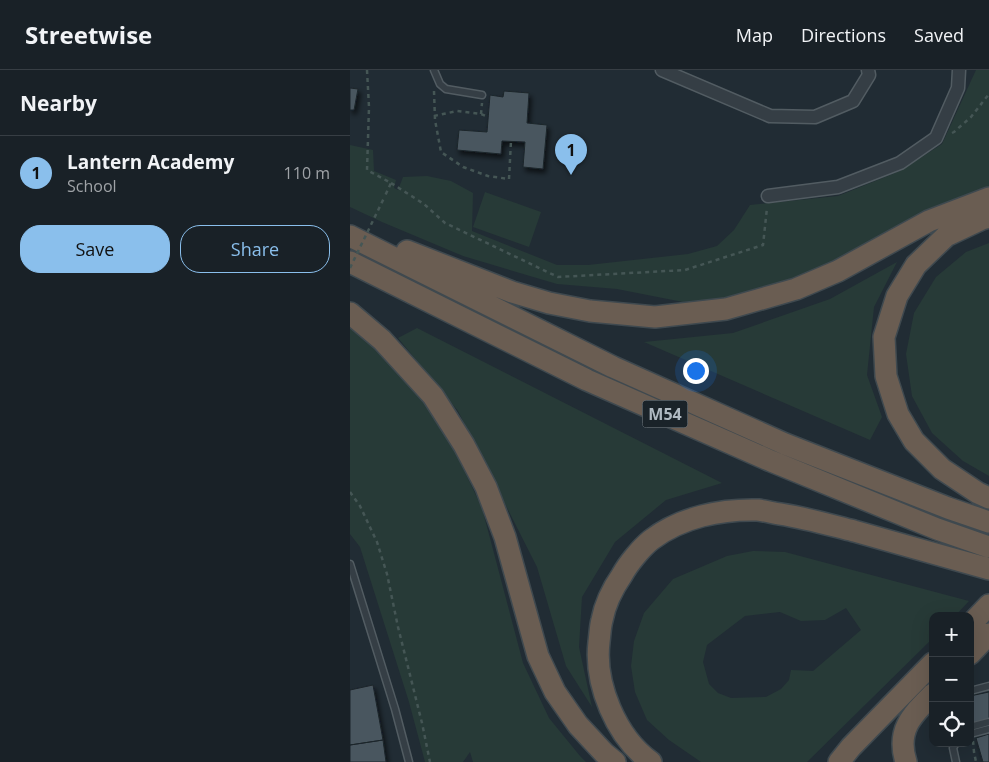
<!DOCTYPE html>
<html lang="en">
<head>
<meta charset="utf-8">
<style>
	body { margin:0; font-family:"Open Sans",sans-serif; background:#262e33; color:#f1f3f6 }
	.controls { position:absolute; right:15px; bottom:15px; display:grid; overflow:hidden; border-radius:10px; box-shadow:0 5px 20px #0002 }
	.controls button { width:45px; height:45px; display:grid; place-items:center; padding:0; border:0; border-bottom:1px solid #373e44; background:#192127; color:#f1f3f6; font:25px sans-serif }
	.you { position:absolute; left:345px; top:300px; width:18px; height:18px; margin:-12px; border:4px solid #fff; border-radius:50%; background:#1a73e8; box-shadow:0 0 0 8px #1a73e833 }
	.badge { display:grid; place-items:center; width:32px; height:32px; border-radius:50%; background:#8abfec; color:#111; font-size:16px; font-weight:700 }
	.pin { position:absolute; translate:-50% -41px; filter:drop-shadow(0 1px 2px #0008) }
	.pin::after { content:''; position:absolute; top:26px; width:18px; height:15px; background:inherit; clip-path:polygon(0 0,100% 0,50% 100%) }
	.list { margin:0; padding:0; list-style:none }
	h2 { display:flex; justify-content:space-between; align-items:center; height:65px; margin:0; padding:0 20px; font-size:21px }
	h2 small { font-size:16px; font-weight:400; color:#9fa3a7 }
	.list li { display:grid; grid-template-columns:32px 1fr auto; gap:15px; align-items:center; box-sizing:border-box; height:75px; padding:0 20px; border-top:1px solid #373e44 }
	.list b { display:block; font-size:19px; white-space:nowrap }
	.list p { margin:0; font-size:16px; white-space:nowrap; color:#9fa3a7 }
	.list em { font-size:16px; font-style:normal; color:#9fa3a7 }
	.actions { display:flex; gap:10px; padding:15px 20px }
	.actions a { flex:1; padding:11px 0; border:1px solid #8abfec; border-radius:20px; text-align:center; font-size:18px; color:#8abfec }
	.actions .main { background:#8abfec; color:#111 }
	.icon { flex:none; width:28px; height:28px; fill:none; stroke:currentColor; stroke-width:2; stroke-linecap:round; stroke-linejoin:round }
	.map { position:relative; flex:none; width:639px; height:692px; overflow:hidden }
	header { display:flex; align-items:center; gap:30px; box-sizing:border-box; height:70px; padding:0 25px; background:#192127; border-bottom:1px solid #373e44 }
	header strong { font-size:24px }
	nav { display:flex; gap:28px; margin-inline-start:auto; font-size:18px }
	main { display:flex }
	aside { flex:1; background:#192127 }
	.map>svg:first-child { display:block }
	.green { fill:#273a37; fill-rule:evenodd }
	.building { fill:#4a575f; stroke:#1c252b; filter:url(#shadow) }
	.lines { fill:none; stroke-linecap:round; stroke-linejoin:round }
	.service-casing { stroke:#525c62; stroke-width:9 }
	.minor-casing { stroke:#525c62; stroke-width:15 }
	.motorway-casing { stroke:#3f494f; stroke-width:24 }
	.path { stroke:#455655; stroke-width:2.5; stroke-dasharray:4 4; stroke-linecap:butt }
	.service { stroke:#353e45; stroke-width:6 }
	.minor { stroke:#353e45; stroke-width:12 }
	.motorway { stroke:#6a5d52; stroke-width:21 }
	.path-bridge { stroke:#455655; stroke-width:2.5; stroke-dasharray:4 4; stroke-linecap:butt }
	.labels { text-anchor:middle; stroke-width:4; stroke-linejoin:round; paint-order:stroke }
	.shield { fill:#1a2329; stroke:#828c93; stroke-width:1 }
	.shield-label { font-size:16px; font-weight:bold; fill:#afb9c1 }
</style>
</head>
<body>
<header>
<strong>Streetwise</strong>
<nav><a>Map</a><a>Directions</a><a>Saved</a></nav>
</header>
<main>
<aside>
<h2>Nearby<small></small></h2>
<ul class="list">
<li><span class="badge">1</span><div><b>Lantern Academy</b><p>School</p></div><em>110 m</em></li>
</ul>
<div class="actions"><a class="main">Save</a><a>Share</a></div>
</aside>
<div class="map">
<svg width="639" height="692" viewBox="0 0 639 692">
	<defs>
		<filter id="shadow"><feDropShadow dx="2.5" dy="4" stdDeviation="2.5" flood-color="#0009"/></filter>
	</defs>
	<rect width="100%" height="100%" fill="#212c34"/>
	<path class="green" d="M626,0H639V116L608,129L477,196L385,228L333,232L267,219L207,214L113,186L32,152L0,137V75L23,80L24,101L46,110L44,118L48,120L53,107L77,106L101,111L123,123L122,161L207,195H238L338,184L367,176L384,160L400,135L488,126L550,101L592,74Z
		M135,122L191,142L179,177L123,157Z
		M639,173V406L613,391L582,363L562,326L556,284L564,243L586,207L616,182Z
		M547,192L524,237L517,305L532,347L520,370L294,272L383,263L480,229Z
		M0,255L25,275L71,326L105,381L132,438L173,593L199,648L230,686L236,692H123L120,682L113,692H75L59,632L10,477L0,464Z
		M67,258L372,413L316,430L265,472L232,527L229,577L242,637L216,596L187,497L108,341L48,268Z
		M403,481L435,482L619,531L605,546H583V568L457,692H351L319,670L297,650L285,622L281,596L284,571L294,543L323,509L377,486ZM496,538L511,560L463,601L441,600L439,610L431,619L416,627L381,628L368,623L359,614L353,592L357,575L395,546L430,542L451,551L475,550Z"/>
	<path class="building" d="M0,18L8,19L4,40H0Z
		M154,21L179,23L177,53L197,55L193,99L173,97L175,72L152,71L151,84L107,80L109,60L137,62L140,25L153,27Z
		M23,615L33,670L0,675V620Z
		M639,622V649L623,653L620,640V626Z
		M639,664V692H633L626,668Z
		M33,670L36,692H0V675Z"/>
	<g class="lines">
		<defs>
			<path id="service" d="M84,0L90,14L96,19L132,25
				M0,494L45,639L59,692
				M620,621L639,616
				M620,657L639,652
				M620,664L639,659
				M606,673L603,678L606,692"/>
			<path id="minor" d="M312,0L420,46L465,47L503,31L519,5L518,0
				M418,126L488,117L550,93L586,68L608,18L609,0"/>
			<path id="motorway" d="M639,147L632,149L596,166L566,195L547,226L534,267L536,306L548,344L564,371L592,399L628,423L639,428
				M0,166L263,297L435,374L598,438L639,452
				M57,181L162,222L199,233L240,241L305,247L376,239L446,219L488,201L579,151L639,128
				M0,192L237,310L421,391L587,459L639,477
				M0,243L32,270L83,326L114,375L136,417L155,467L188,586L205,622L228,655L254,683L265,692
				M620,555L639,535
				M620,584L639,564
				M301,692C266,667 244,614 249,572C250,565 250,557 252,550C255,534 263,518 272,505C278,494 291,478 301,470C331,447 371,439 408,440C416,441 423,443 430,444C456,448 480,455 504,461C549,474 594,486 639,499
				M489,692L501,677L583,593
				M556,692C546,660 562,645 583,624"/>
		</defs>
		<use href="#service" class="service-casing"/>
		<use href="#minor" class="minor-casing"/>
		<use href="#motorway" class="motorway-casing"/>
		<path class="path" d="M17,0L19,37L17,100L41,113L34,128
			M84,21L85,50L91,82L113,97L138,106L159,109L161,71
			M131,44L132,33
			M84,46L107,41L131,44L138,47
			M602,63L604,62L621,47L639,24
			M41,113L74,134L95,153L208,207L335,200L413,175L417,138
			M0,422L10,436L27,472L37,504L48,557L72,653L80,692
			M623,671L624,682L626,692"/>
		<use href="#service" class="service"/>
		<use href="#minor" class="minor"/>
		<use href="#motorway" class="motorway"/>
		<path class="path-bridge" d="M0,198L34,128"/>
	</g>
	<g class="labels">
		<rect class="shield" x="292.5" y="330.5" width="45" height="27" rx="4"/>
		<g class="shield-label">
			<text x="315" y="350">M54</text>
		</g>
	</g>
</svg>
<div class="controls">
<button>+</button>
<button>−</button>
<button><svg class="icon" aria-label="locate" viewBox="0 0 24 24"><circle cx="12" cy="12" r="6"/><path d="M12 2v4M12 18v4M2 12h4M18 12h4"/></svg></button>
</div>
<div class="you"></div>
<div class="pin badge" style="left:221px;top:105px">1</div>
</div>
</main>
</body>
</html>
